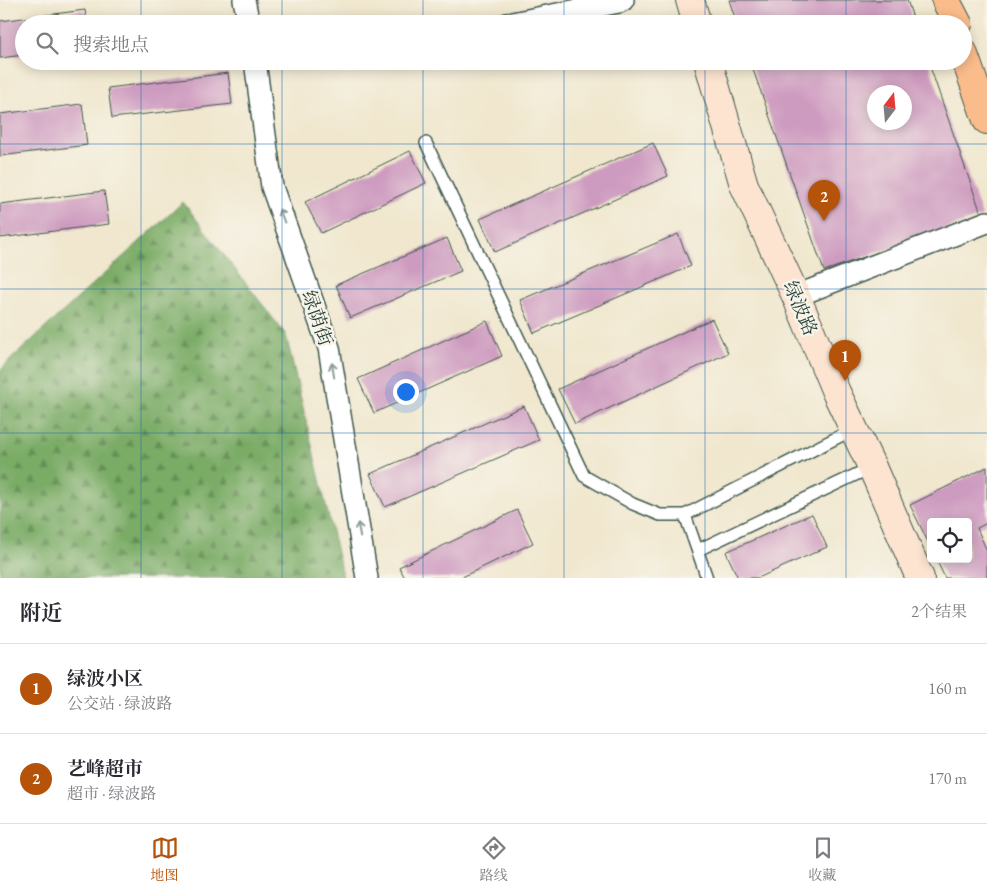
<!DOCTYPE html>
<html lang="zh">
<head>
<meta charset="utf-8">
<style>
	body { margin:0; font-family:"EB Garamond","Noto Serif SC",serif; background:#f2f2f3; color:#2b2b33 }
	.controls { position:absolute; right:15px; bottom:15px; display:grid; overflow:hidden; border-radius:5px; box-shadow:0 2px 12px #0003 }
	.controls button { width:45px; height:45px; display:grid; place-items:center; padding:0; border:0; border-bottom:1px solid #e1e1e2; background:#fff; color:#2b2b33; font:25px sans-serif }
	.compass { position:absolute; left:867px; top:85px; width:45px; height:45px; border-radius:50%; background:#fff; box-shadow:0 2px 12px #0003; rotate:16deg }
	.you { position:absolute; left:405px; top:391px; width:18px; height:18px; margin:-12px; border:4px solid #fff; border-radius:50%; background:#1a73e8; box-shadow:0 0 0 8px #1a73e833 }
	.badge { display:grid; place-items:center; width:32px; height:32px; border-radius:50%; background:#b45309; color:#fff; font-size:16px; font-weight:700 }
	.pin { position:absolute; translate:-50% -41px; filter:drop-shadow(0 1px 2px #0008) }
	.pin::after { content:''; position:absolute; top:26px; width:18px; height:15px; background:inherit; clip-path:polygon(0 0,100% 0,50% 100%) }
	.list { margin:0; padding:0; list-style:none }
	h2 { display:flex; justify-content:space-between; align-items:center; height:65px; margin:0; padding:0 20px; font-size:21px }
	h2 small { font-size:16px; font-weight:400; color:#7c7c81 }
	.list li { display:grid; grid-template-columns:32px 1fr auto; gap:15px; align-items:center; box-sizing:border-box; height:90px; padding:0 20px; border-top:1px solid #e1e1e2 }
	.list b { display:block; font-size:19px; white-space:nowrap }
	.list p { margin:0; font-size:16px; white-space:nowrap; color:#7c7c81 }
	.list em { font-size:16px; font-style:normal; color:#7c7c81 }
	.icon { flex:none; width:28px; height:28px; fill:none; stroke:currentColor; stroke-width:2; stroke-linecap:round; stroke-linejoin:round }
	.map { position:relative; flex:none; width:987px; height:578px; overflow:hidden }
	.search { position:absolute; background:#fff; box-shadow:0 2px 12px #0003; left:15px; right:15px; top:15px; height:55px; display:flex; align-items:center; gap:12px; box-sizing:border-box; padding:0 18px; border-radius:28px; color:#7c7c81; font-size:19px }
	.sheet { height:245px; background:#fff }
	nav { display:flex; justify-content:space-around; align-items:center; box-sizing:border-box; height:70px; border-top:1px solid #e1e1e2; background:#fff; font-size:14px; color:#7c7c81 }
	nav a { display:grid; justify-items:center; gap:2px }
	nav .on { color:#b45309 }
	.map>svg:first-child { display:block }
	.forest { fill:url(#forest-firs); stroke:#4c744d }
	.building { fill:#ce9bc0; fill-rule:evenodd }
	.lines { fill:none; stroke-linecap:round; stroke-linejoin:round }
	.lane-casing { stroke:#3e564b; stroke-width:14 }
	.street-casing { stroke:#3e564b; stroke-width:24 }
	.secondary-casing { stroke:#3e564b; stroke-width:30 }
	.highway-casing { stroke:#3e564b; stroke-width:30 }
	.lane { stroke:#fff; stroke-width:11 }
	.street { stroke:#fff; stroke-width:21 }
	.secondary { stroke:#fde4d1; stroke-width:28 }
	.highway { stroke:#fabc8b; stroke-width:28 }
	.oneway { stroke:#8f9e9a }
	.grid { fill:none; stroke:#1f6fb2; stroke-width:1; stroke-opacity:0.55 }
	.labels { text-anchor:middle; stroke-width:5; stroke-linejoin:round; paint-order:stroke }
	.street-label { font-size:19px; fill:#1f3d34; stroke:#f7f3e8 }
</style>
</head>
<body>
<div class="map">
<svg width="987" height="578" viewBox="0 0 987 578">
	<defs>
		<pattern id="forest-firs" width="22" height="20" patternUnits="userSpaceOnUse" patternTransform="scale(1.25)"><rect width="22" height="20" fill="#7aac66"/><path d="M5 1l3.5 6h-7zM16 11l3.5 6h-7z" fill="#638d55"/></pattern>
	</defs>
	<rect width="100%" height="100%" fill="#f7f3e8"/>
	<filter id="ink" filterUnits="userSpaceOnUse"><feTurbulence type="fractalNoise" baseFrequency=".02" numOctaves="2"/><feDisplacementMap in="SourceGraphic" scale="10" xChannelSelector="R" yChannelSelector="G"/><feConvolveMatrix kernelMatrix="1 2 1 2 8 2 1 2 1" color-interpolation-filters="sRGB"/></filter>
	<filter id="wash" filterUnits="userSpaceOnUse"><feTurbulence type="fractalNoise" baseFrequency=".0096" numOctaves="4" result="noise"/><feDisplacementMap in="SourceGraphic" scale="20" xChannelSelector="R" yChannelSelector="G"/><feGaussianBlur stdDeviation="1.12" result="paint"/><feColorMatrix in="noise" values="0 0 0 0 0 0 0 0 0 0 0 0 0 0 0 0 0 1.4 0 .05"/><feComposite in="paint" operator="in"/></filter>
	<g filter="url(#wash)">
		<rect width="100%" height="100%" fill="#f0e7ce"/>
		<path class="forest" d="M183,202L286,335L343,578H0V371L9,361Z"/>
		<g id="blocks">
			<path class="building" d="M729,0H907L915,24H737Z
				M85,10L87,24H24V55L0,58V21Z
				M750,61H928L982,216L824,271ZM874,92H904V122H874Z
				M228,73L232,104L112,118L108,88Z
				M82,104L87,145L0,156V114Z
				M653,143L668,176L495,252L480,219Z
				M410,151L426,183L321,233L305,202Z
				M104,191L109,224L0,238V204Z
				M678,234L691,266L534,333L520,300Z
				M447,238L461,271L350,318L336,285Z
				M712,319L728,353L575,424L558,389Z
				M487,321L502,356L374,413L358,379Z
				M524,406L539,440L385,507L370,474Z
				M987,467V523L977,528L987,551V578H945L936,559H968V522H931V548L910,505Z
				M517,510L533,543L460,578H405L399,567Z
				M812,514L827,547L758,578H738L726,552Z"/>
		</g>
	</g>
	<g filter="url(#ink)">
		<use href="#blocks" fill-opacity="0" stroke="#3e564b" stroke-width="1"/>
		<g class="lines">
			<defs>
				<path id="lane" d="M426,143L584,476L633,504L660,515H685
					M698,550L872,467
					M707,578L685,515L854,429"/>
				<path id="street" d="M244,0L249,24
					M507,24L619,2L623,0
					M255,61L272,187L329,348L367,578
					M796,296L987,222"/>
				<path id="secondary" d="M690,0L697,24
					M708,61L744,185L796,296L836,392L872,467L920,578"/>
				<path id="highway" d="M946,1L958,24
					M963,52L987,120"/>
			</defs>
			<use href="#lane" class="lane-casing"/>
			<use href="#street" class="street-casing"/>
			<use href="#secondary" class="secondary-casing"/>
			<use href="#highway" class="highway-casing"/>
			<use href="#lane" class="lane"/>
			<use href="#street" class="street"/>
			<use href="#secondary" class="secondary"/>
			<use href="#highway" class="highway"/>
		</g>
		<defs><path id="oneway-shaft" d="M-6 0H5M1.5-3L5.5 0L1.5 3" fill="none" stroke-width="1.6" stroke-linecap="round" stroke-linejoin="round" transform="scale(1.25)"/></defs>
		<g class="oneway">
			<use href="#oneway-shaft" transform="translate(282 216) rotate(-110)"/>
			<use href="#oneway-shaft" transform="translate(333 370) rotate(-99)"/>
			<use href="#oneway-shaft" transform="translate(359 530) rotate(-99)"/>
		</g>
	</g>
	<path class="grid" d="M141,0V24M282,0V24M423,0V24M564,0V24M705,0V24M846,0V24M141,61V578M282,61V578M423,61V578M564,61V578M705,61V578M846,61V578M0,144H987M0,289H987M0,433H987"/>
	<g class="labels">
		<g class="street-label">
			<text transform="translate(801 308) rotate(67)" y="7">绿波路</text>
			<text transform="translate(318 318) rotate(71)" y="7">绿荫街</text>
		</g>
	</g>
</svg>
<div class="controls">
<button><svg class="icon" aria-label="locate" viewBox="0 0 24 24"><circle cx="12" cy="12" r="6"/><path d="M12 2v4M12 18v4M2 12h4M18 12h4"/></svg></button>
</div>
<svg class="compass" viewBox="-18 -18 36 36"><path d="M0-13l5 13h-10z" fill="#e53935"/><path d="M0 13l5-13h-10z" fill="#7c7c81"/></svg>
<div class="you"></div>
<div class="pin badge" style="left:845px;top:381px">1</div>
<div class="pin badge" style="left:824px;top:221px">2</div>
<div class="search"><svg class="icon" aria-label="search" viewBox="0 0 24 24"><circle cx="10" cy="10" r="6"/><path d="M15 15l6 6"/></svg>搜索地点</div>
</div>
<section class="sheet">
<h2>附近<small>2个结果</small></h2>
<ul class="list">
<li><span class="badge">1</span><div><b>绿波小区</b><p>公交站 · 绿波路</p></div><em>160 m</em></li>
<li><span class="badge">2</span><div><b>艺峰超市</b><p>超市 · 绿波路</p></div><em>170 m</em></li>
</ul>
</section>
<nav>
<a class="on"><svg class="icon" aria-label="map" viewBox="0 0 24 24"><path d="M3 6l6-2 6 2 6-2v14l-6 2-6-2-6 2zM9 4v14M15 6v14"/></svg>地图</a>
<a><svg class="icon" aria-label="directions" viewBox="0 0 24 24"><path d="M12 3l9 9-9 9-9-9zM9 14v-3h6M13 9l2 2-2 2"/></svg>路线</a>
<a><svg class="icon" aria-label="saved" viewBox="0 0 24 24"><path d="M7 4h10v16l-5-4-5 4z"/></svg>收藏</a>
</nav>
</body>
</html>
